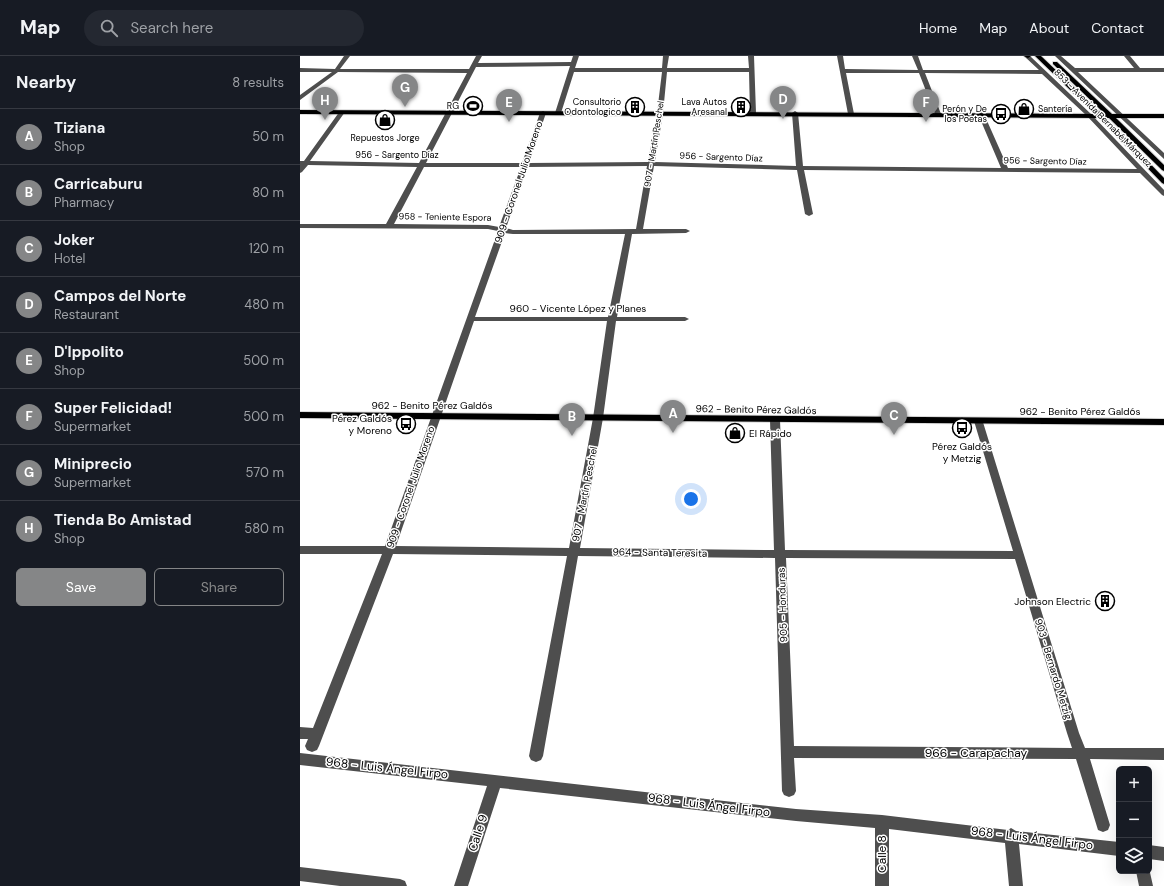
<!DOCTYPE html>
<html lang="en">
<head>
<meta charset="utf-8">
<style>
	body { margin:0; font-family:"DM Sans",sans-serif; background:#242831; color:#f1f3f6 }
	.controls { position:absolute; right:12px; bottom:12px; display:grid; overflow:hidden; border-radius:6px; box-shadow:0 4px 16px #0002 }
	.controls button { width:36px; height:36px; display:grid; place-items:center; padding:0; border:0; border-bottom:1px solid #363941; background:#171b24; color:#f1f3f6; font:20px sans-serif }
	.you { position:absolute; left:391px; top:443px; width:14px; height:14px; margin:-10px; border:3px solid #fff; border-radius:50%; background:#1a73e8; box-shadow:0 0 0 6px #1a73e833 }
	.badge { display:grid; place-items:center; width:26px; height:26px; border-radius:50%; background:#858687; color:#fff; font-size:13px; font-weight:700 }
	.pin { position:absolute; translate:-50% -33px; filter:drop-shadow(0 1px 2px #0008) }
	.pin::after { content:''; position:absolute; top:21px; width:14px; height:12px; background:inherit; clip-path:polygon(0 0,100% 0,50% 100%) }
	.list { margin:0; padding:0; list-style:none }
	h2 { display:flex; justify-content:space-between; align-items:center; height:52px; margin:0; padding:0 16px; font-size:17px }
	h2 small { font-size:13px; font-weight:400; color:#9ea1a6 }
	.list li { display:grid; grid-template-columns:26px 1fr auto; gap:12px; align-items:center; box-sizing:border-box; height:56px; padding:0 16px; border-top:1px solid #363941 }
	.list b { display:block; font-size:15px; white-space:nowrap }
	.list p { margin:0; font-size:13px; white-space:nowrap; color:#9ea1a6 }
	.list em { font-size:13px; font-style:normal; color:#9ea1a6 }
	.actions { display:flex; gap:8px; padding:12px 16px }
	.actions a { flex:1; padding:9px 0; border:1px solid #858687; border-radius:6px; text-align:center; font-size:14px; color:#858687 }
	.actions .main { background:#858687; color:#fff }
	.icon { flex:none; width:22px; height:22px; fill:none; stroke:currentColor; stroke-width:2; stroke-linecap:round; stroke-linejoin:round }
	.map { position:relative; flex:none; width:864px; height:830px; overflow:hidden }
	header { display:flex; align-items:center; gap:24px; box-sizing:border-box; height:56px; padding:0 20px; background:#171b24; border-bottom:1px solid #363941 }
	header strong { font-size:19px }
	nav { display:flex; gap:22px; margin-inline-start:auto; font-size:14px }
	.search { width:280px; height:36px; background:#242831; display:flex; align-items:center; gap:10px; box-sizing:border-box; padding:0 14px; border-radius:22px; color:#9ea1a6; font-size:15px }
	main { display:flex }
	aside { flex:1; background:#171b24 }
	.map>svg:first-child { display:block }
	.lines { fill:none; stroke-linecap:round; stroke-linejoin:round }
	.major-casing { stroke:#dbdbdb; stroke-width:2 }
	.minor { fill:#4e4e4e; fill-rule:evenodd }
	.major { fill:#000; fill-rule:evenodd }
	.labels { text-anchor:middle; stroke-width:3; stroke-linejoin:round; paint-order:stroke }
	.far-poi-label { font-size:9px; fill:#000; stroke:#fff; text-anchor:end }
	.far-street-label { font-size:9px; fill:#000; stroke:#fff }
	.street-label { font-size:10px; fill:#000; stroke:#fff }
	.poi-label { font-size:10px; fill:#000; stroke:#fff; text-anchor:end }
	.near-street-label { font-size:12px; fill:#000; stroke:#fff }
</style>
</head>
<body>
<header>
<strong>Map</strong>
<div class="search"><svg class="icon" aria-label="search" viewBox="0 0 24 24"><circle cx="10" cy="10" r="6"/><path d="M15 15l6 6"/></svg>Search here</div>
<nav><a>Home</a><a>Map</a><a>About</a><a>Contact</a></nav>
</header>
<main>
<aside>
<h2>Nearby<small>8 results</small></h2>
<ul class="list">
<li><span class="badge">A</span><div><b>Tiziana</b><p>Shop</p></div><em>50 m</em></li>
<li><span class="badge">B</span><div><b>Carricaburu</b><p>Pharmacy</p></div><em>80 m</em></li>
<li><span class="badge">C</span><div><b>Joker</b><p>Hotel</p></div><em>120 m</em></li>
<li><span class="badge">D</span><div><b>Campos del Norte</b><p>Restaurant</p></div><em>480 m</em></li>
<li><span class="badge">E</span><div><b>D'Ippolito</b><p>Shop</p></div><em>500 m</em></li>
<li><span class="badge">F</span><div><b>Super Felicidad!</b><p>Supermarket</p></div><em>500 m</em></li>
<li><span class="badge">G</span><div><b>Miniprecio</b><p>Supermarket</p></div><em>570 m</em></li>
<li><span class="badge">H</span><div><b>Tienda Bo Amistad</b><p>Shop</p></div><em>580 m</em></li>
</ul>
<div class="actions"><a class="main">Save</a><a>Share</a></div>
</aside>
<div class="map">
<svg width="864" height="830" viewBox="0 0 864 830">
	<rect width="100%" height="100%" fill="#fff"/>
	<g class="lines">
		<defs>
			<path id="major" d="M724,0H731L728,2Z
				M735,0H741L802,58H805L753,8V6H757L812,58H864V62H816L864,109V115L862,114L809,62H806L864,122V128L862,127L799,62L0,58V54L795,58Z
				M0,356L864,363V369L0,362Z"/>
		</defs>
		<use href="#major" class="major-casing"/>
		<path class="minor" d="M44,0H50L40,13H169L176,0H182L178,7L271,6L273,0H279L275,12H362L363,0H369L367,12H449L448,0H454L456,57L453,59L450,57L449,16H367L363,57L355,106L496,110L492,57L495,55L498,57L503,110L701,112L678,58L681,56L684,58L708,112L837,113L787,60L742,18L625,17L641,58L638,60L635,58L619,17H546L554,58L551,60L548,58L537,0H543L545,13L618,14L612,0H618L623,14H739L724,0H730L791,58L864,134V140L862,139L840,117L504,114L513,158L509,160L505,158L497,114L354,110L343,173H386L390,175L386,177L332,178L317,261H385L389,263L385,265H316L303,362L280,492L474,494L470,364L475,361L480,364L485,494L713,495L674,365L676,363H682L779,677L785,692H864V704L790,703L810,769L808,774L803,776L798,774L776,703L494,702L496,735L494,739L489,741L484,739L482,735L475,502L278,500L243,700L241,704L236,706L231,704L229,700L267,500L93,498L19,690L17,694L12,696L7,694L5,690L8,683H0V671L13,672L82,498H0V490H85L198,175L188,173L0,172V168H86L117,111L8,109L2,116L0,117V105H4L40,55L45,56L10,105L119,107L167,17L38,16L0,44V39L32,16H0V12L35,13ZM270,10L255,57L256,58L261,57L274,16H362L357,57L348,106L229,107L246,57L243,55L240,57L222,107H126L176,11ZM347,110L336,173L213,174L206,172L227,111ZM124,111H221L199,171L188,169L94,168ZM205,177L213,178H325L308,261H175ZM174,265H307L293,362L269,492L96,490ZM486,502L715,503L767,677L772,692L494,690Z
			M755,0H761L775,12H834L824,0H830L840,12H864V16H778L864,97V103Z
			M0,697L496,753L582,759L708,774L711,772L716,775L819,786V800L719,788L723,830H709L705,787L589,773V830H575V772L496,765L200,732L168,830H154L187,730L0,709Z
			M849,789L864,791V805L849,803Z
			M0,811L100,823L105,825L107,830H40L0,825Z
			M849,812L853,830H839L836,815H849Z"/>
		<use href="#major" class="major"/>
	</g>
	<defs>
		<symbol id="stadium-ring" viewBox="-11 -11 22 22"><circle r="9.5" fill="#fff" stroke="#000" stroke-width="1.5"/><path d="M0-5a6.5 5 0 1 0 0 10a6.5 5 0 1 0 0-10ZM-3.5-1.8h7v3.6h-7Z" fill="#000"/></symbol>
		<symbol id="building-ring" viewBox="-11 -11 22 22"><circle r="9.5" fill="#fff" stroke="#000" stroke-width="1.5"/><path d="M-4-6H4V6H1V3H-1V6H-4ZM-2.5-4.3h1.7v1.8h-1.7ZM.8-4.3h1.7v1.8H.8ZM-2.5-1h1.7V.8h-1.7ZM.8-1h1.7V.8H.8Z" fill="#000"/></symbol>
		<symbol id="shop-ring" viewBox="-11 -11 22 22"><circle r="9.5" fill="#fff" stroke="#000" stroke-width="1.5"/><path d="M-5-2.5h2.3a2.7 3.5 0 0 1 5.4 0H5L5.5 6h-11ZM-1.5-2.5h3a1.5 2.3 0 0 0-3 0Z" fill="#000"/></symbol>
		<symbol id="bus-ring" viewBox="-11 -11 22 22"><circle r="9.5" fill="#fff" stroke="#000" stroke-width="1.5"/><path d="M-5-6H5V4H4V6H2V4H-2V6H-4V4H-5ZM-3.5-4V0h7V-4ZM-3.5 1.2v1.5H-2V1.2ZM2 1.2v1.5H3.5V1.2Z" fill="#000"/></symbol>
	</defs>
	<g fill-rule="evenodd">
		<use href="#stadium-ring" x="162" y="39" width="22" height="22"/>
		<use href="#building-ring" x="324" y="40" width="22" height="22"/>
		<use href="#building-ring" x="430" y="40" width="22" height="22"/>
		<use href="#shop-ring" x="713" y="42" width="22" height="22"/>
		<use href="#bus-ring" x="690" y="47" width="22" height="22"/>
		<use href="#shop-ring" x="74" y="53" width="22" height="22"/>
		<use href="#bus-ring" x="95" y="357" width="22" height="22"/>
		<use href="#bus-ring" x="651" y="361" width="22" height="22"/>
		<use href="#shop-ring" x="424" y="366" width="22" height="22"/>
		<use href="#building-ring" x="794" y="534" width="22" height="22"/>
	</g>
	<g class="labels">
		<g class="far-poi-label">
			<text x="321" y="49">Consultorio<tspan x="321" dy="10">Odontologico</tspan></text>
			<text x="427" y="49">Lava Autos<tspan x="427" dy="10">Aresanal</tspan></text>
			<text x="159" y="53">RG</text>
			<text x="687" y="56">Perón y De<tspan x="687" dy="10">los Poetas</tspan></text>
			<text x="738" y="56" text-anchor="start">Santería</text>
			<text x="85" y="85" text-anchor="middle">Repuestos Jorge</text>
		</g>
		<g class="far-street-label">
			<text transform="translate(803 62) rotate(45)" y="3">853 - Avenida Bernabé Márquez</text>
			<text transform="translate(354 88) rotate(-81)" y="3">907 - Martín Peschel</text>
			<text x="97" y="102">956 - Sargento Díaz</text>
			<text transform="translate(421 101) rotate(2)" y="3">956 - Sargento Díaz</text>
			<text transform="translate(745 105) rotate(1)" y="3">956 - Sargento Díaz</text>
			<text transform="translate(145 161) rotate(1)" y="3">958 - Teniente Espora</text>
		</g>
		<g class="street-label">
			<text transform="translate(218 126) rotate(-71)" y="4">909 - Coronel Julio Moreno</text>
			<text x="278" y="256">960 - Vicente López y Planes</text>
			<text x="132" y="353">962 - Benito Pérez Galdós</text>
			<text transform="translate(456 353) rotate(1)" y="4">962 - Benito Pérez Galdós</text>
			<text x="780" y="359">962 - Benito Pérez Galdós</text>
			<text transform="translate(110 431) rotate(-71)" y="4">909 - Coronel Julio Moreno</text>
			<text transform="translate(284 438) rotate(-79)" y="4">907 - Martín Peschel</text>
			<text transform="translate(360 496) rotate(1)" y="4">964 - Santa Teresita</text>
			<text transform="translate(482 549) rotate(-92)" y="4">905 - Honduras</text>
			<text transform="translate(754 613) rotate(73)" y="4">903 - Bernardo Metzig</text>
		</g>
		<g class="poi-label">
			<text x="92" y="366">Pérez Galdós<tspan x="92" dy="12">y Moreno</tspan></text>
			<text x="449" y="381" text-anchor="start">El Rápido</text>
			<text x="662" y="394" text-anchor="middle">Pérez Galdós<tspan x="662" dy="12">y Metzig</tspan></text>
			<text x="791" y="549">Johnson Electric</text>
		</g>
		<g class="near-street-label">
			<text x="676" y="701">966 - Carapachay</text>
			<text transform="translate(87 712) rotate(6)" y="4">968 - Luis Ángel Firpo</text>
			<text transform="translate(409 749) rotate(7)" y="4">968 - Luis Ángel Firpo</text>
			<text transform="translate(178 777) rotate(-72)" y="4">Calle 9</text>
			<text transform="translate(732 782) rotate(7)" y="4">968 - Luis Ángel Firpo</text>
			<text transform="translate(582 798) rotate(-90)" y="4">Calle 8</text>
		</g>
	</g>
</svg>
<div class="controls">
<button>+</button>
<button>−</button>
<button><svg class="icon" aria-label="layers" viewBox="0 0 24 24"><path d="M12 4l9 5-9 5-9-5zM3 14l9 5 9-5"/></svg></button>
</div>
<div class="you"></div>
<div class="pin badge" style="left:373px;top:377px">A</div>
<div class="pin badge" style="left:272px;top:380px">B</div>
<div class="pin badge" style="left:594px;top:379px">C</div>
<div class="pin badge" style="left:483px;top:63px">D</div>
<div class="pin badge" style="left:209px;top:66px">E</div>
<div class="pin badge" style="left:626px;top:66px">F</div>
<div class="pin badge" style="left:105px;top:51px">G</div>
<div class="pin badge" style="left:25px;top:64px">H</div>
</div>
</main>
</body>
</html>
